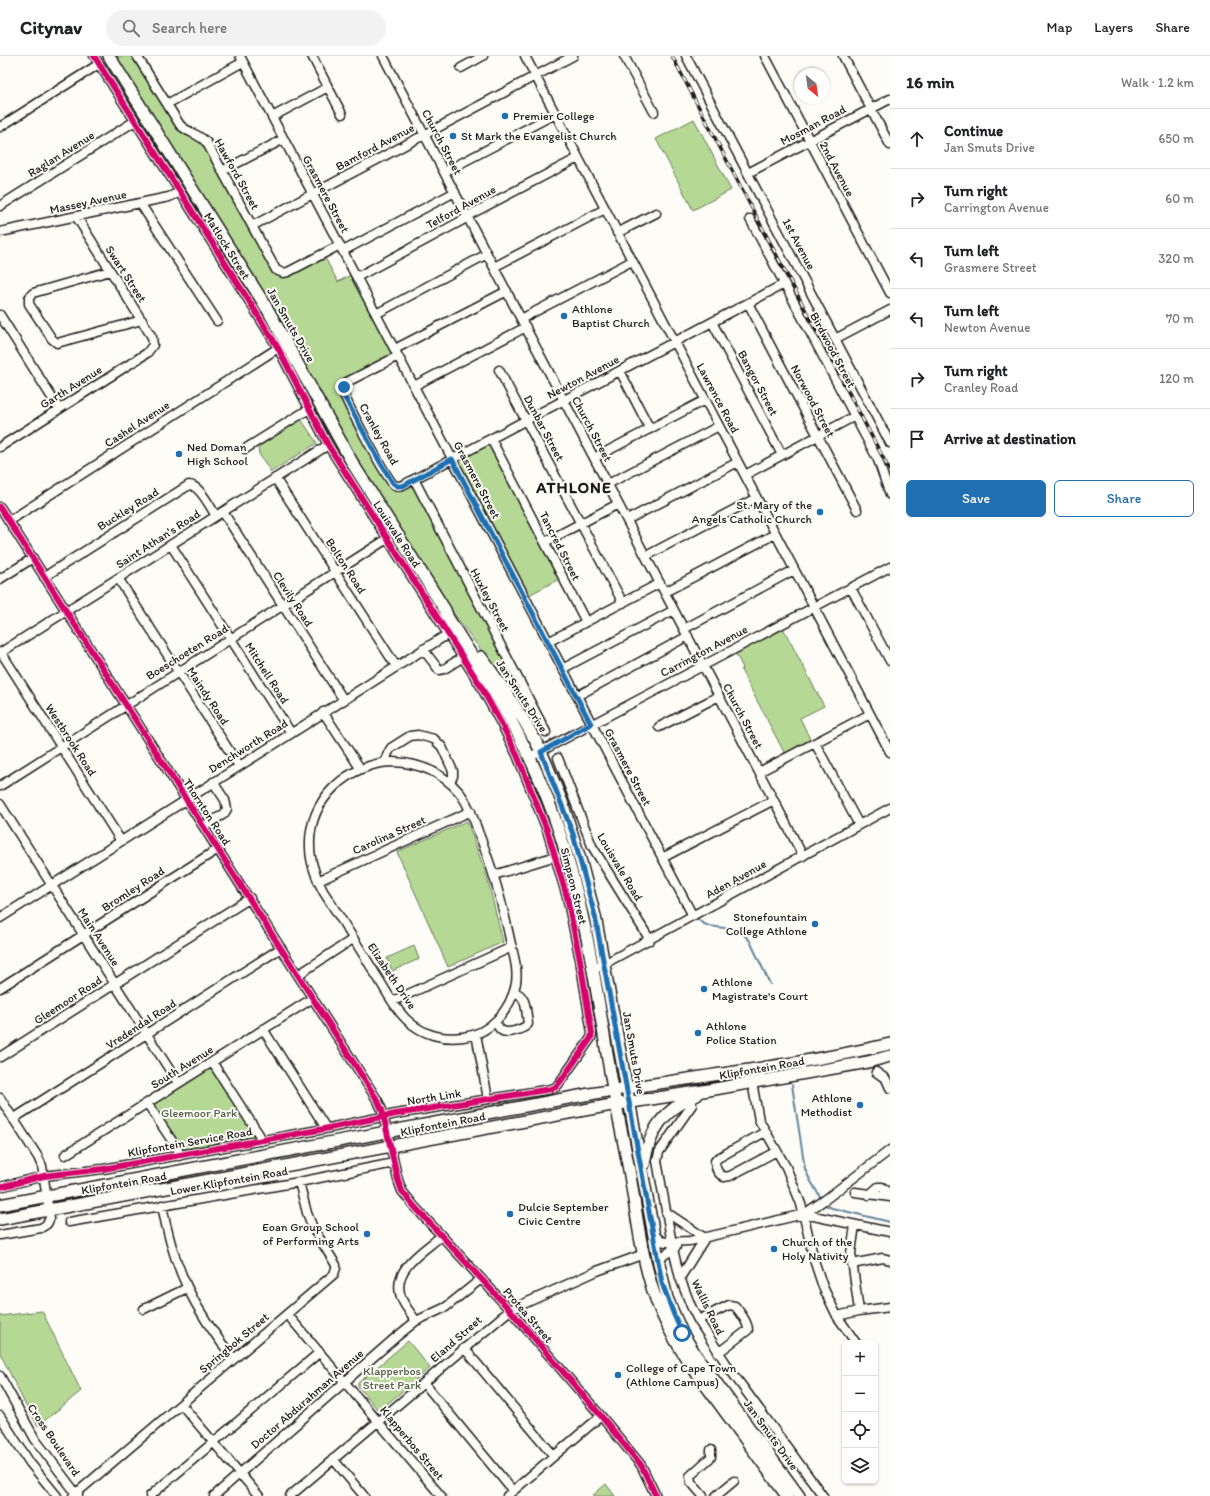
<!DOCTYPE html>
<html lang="en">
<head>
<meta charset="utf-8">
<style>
	body { margin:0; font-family:Itim,sans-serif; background:#f2f2f2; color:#202124 }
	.controls { position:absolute; right:12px; bottom:12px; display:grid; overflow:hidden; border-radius:6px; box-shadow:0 1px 3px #0004 }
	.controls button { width:36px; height:36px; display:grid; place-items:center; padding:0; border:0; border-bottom:1px solid #e0e0e0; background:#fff; color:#202124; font:20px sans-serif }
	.compass { position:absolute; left:794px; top:12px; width:36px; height:36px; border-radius:50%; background:#fff; box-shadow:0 1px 3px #0004; rotate:151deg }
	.stop { position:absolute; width:12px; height:12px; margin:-9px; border:3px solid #1f6fb2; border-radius:50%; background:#fff }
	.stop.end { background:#1f6fb2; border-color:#fff; box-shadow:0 1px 4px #0008 }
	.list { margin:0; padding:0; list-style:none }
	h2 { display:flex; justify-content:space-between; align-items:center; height:52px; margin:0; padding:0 16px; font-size:17px }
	h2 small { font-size:13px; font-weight:400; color:#757577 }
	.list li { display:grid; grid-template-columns:26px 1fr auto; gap:12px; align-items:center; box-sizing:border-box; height:60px; padding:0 16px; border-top:1px solid #e0e0e0 }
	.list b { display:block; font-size:15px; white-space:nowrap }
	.list p { margin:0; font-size:13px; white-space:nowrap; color:#757577 }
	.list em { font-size:13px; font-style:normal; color:#757577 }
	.actions { display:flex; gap:8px; padding:12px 16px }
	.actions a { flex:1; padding:9px 0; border:1px solid #1f6fb2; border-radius:6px; text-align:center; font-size:14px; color:#1f6fb2 }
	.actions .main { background:#1f6fb2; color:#fff }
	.icon { flex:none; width:22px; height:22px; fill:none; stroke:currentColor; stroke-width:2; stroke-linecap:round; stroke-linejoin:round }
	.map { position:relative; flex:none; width:890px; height:1440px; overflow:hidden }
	header { display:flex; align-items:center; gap:24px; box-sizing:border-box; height:56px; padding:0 20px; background:#fff; border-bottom:1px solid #e0e0e0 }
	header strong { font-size:19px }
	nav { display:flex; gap:22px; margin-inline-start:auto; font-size:14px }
	.search { width:280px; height:36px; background:#f2f2f2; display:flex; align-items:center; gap:10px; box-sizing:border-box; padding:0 14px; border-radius:22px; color:#757577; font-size:15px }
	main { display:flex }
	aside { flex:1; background:#fff }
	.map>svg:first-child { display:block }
	.green { fill:#b5d994; stroke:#687a58 }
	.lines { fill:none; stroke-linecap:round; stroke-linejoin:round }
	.stream { stroke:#63869c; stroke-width:2 }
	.minor-casing { stroke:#1c1c1c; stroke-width:11 }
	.major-casing { stroke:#1c1c1c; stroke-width:14 }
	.minor { stroke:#fdfcf7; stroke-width:8 }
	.major { stroke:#fdfcf7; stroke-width:11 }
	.rail-casing { stroke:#1c1c1c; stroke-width:3.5 }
	.rail { stroke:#fdfcf7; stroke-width:2; stroke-dasharray:6; stroke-linecap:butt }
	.cycleway-casing { stroke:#fdfcf7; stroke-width:8 }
	.cycleway { stroke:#d6006c; stroke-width:6 }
	.route { stroke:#1f6fb2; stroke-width:5 }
	.poi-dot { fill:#1f6fb2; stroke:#fdfcf7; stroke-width:1.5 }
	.labels { text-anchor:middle; stroke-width:4; stroke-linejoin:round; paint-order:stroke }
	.poi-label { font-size:12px; fill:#1c1c1c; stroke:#fdfcf7; text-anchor:start }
	.street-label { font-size:12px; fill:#1c1c1c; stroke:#fdfcf7 }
	.park-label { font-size:12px; fill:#525e46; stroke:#fdfcf7 }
	.district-label { font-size:16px; font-weight:bold; letter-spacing:1px; fill:#1c1c1c; stroke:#fdfcf7 }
</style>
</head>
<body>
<header>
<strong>Citynav</strong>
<div class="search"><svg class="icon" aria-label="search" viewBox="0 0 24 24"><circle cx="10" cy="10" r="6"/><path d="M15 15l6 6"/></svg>Search here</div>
<nav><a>Map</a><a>Layers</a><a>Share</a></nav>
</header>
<main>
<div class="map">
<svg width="890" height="1440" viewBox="0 0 890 1440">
	<rect width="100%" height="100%" fill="#fdfcf7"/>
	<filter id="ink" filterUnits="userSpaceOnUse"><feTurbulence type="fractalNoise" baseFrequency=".025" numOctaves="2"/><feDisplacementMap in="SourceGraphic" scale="8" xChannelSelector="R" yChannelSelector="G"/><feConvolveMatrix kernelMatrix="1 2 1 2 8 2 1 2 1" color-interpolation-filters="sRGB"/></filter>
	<g filter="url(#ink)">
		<path class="green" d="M115,0H134L179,71L204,88L277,219L282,220L324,200L338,226L352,218L394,297L349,321L341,328L340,335L391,430H410L415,433L507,606L495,613L448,550L363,415L268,245Z
			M694,63L731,134L693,154L656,83Z
			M301,363L317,387L271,416L259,398L258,391Z
			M490,387L561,522L529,539L459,406V404Z
			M783,572L824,650L800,662L811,685L785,698L741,614L743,612L736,598Z
			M467,765L487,821L503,886L448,911L397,796Z
			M414,890L419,903L392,915L387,902Z
			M210,1011L253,1076V1081L180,1094L150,1048Z
			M42,1255L81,1335L38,1370L25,1348L0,1297V1260Z
			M408,1285L430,1312L381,1353H377L358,1330V1327Z
			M606,1428L615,1440H592Z"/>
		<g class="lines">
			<path class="stream" d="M698,863C710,878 734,864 750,885L770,928
				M792,1029L805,1113L810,1124L822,1144
				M825,1147L827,1150L832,1152L890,1166"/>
			<defs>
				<path id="minor" d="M137,0L180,69C188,77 200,78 207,87L276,214L283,217L288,216L340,189
					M240,0L693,860
					M312,0L342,58
					M383,0L803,800
					M525,0L890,696
					M624,0L654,56
					M686,0L890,387
					M765,0L890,237
					M843,0L890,89
					M461,12L483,0
					M167,48L243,6
					M272,61L328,31
					M0,71L99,8
					M222,115L284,83
					M444,116L555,58
					M748,117L890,43
					M140,147L217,265
					M0,150L135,65
					M750,163L878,404L890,439
					M252,170L573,0
					M0,176L169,141L180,136
					M617,177L656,157
					M343,195L455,136
					M494,211L605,153
					M110,215L33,237L29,242V248L52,283L57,287L142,264
					M357,221L463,164L471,158L578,102
					M748,247L857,454
					M376,258L487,198
					M0,259L59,353
					M521,263L632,205
					M712,266L782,399
					M835,283L890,254
					M395,293L507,235
					M398,300L347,326L344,331L343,335C345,345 387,423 394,429C397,431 400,430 403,429L784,228
					M499,314L623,547
					M620,315L650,373
					M414,330L526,271
					M491,383L586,566
					M0,391L147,297L153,289L152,281L76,160
					M245,393L309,353
					M594,402L705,344
					M745,419L855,360
					M275,422L396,610
					M414,423L546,676
					M608,428L719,370
					M0,451L378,1045L382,1054L398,1124L402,1135L414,1150L510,1254L601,1360L641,1409L656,1440
					M223,456L343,643
					M627,464L738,406
					M9,465L278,292
					M545,486L618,448
					M171,489L291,677
					M646,500L756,442
					M44,521L189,429C200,429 210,451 216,460
					M118,522L239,710
					M0,523L33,502
					M851,532L890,605
					M665,536L775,478
					M684,573L794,514
					M548,586L660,527
					M423,593L439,614L444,613L463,601
					M1,596L121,785
					M0,597L328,389
					M562,613L674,554
					M577,640L688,580
					M323,656L360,712
					M659,671L719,640
					M815,687L859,769
					M530,701L890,511
					M558,702L592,790L650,884
					M385,706L388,697L391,692L410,680L418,679L434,683L442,691L453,715V720L450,727
					M393,706C419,707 443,717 460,737C469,749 474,763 479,778C493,813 503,850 511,888C514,901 518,913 516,927C511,954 490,978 463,981C442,984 422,978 407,964C394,952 386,934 376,919C359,891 341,863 323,835C316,821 310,807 310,791C308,744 348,707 393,706Z
					M759,716L870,658
					M0,730L387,483
					M0,748L178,1027
					M204,770L224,758L227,753L225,744L213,726
					M662,802L774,744
					M494,819L556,800
					M318,825L471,755
					M0,862L448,578
					M592,912L604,908L890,752
					M298,919L353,883
					M0,932L218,793
					M393,945L512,891
					M495,966C497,968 499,973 501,974C507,979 524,973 528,968C526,956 527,939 514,936
					M263,973L324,1069V1073
					M476,978L488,1043
					M0,1001L250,842
					M212,1006L260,1080L261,1085
					M876,1016L886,1023L890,1032
					M752,1026L759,1064L786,1111L801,1148L814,1204L823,1231L837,1260L856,1287
					M0,1042L38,1101L42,1110L50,1162L47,1168L41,1172L0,1179
					M147,1047L178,1094L179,1100
					M692,1049L659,1096L657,1105L673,1193L680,1222L691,1250L698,1264L731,1315L823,1440
					M13,1063L281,892
					M765,1076L718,1102L715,1105C715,1113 718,1118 724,1121L730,1120L777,1095
					M65,1099L313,942
					M0,1131L44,1120L103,1113L324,1073L396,1058L551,1033L556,1031L560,1026L591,982L592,977L580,904L567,841L547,774L517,699L502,669L479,627L328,389L278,292L256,256L94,0
					M855,1136L890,1141
					M869,1139L878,1131H882L890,1137
					M162,1149C173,1211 194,1254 234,1303
					M666,1156L705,1182L680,1222
					M804,1158L890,1176
					M69,1166L299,1126L394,1107
					M855,1169L851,1197L859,1255
					M654,1178L661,1185L666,1186L690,1185L804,1158L826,1143L890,1094
					M659,1207L663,1200L676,1191
					M852,1208L883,1202L890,1204
					M144,1253L187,1232
					M287,1258L441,1440
					M837,1260L859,1255L890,1251
					M698,1264L729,1249L735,1250C740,1256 748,1266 748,1274L718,1297
					M416,1265C411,1257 404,1250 401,1241C391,1213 424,1195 441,1180
					M464,1292L554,1400
					M0,1320L35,1383L78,1440
					M424,1327L513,1435
					M181,1348L259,1440
					M0,1360L30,1407L57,1440
					M333,1403L364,1440
					M73,1440L334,1218L336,1212V1209L313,1172L307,1157L299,1126
					M150,1440L320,1296
					M214,1440L395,1282L416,1265L446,1251L481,1223
					M290,1440L510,1254L597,1215L644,1198
					M507,1440L601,1360
					M703,1440L691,1426L690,1420L711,1401V1394
					M716,1440L734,1425"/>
				<path id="major" d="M109,0L268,254L353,408L445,554L448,562C475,605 503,646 525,692C553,747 571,808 584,868C596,922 603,978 613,1032C618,1060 624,1087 629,1114C637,1158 641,1204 657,1246C665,1267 676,1286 688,1305L787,1440
					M481,601L506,636L525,666L541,695L562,746L580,803L595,860L659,1207L667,1242L682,1277L695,1298L799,1440
					M644,1108C650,1072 664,1054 697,1039
					M0,1149C197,1112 393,1074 590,1038C689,1021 791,1011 890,988
					M0,1163L606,1050L709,1034L868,1006L890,1000"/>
			</defs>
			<use href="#minor" class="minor-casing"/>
			<use href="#major" class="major-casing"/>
			<use href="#minor" class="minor"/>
			<use href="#major" class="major"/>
			<defs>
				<path id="rail" d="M672,0L890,415"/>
			</defs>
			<use href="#rail" class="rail-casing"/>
			<use href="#rail" class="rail"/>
			<defs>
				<path id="cycleway" d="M0,451L378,1045L382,1054L398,1124L402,1135L414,1150L510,1254L601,1360L641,1409L656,1440
					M0,1131L44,1120L103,1113L324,1073L396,1058L551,1033L556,1031L560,1026L591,982L592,977L580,904L567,841L547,774L517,699L502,669L479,627L328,389L278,292L256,256L94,0"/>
			</defs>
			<use href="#cycleway" class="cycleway-casing"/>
			<use href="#cycleway" class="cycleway"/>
		</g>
	</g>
	<g class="lines" filter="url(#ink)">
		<path class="route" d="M344,331L343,335L344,340L380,406L393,427L397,430H403L452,403L591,668L541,696L573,778L595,860L662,1227L674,1259L682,1277"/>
	</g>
	<g class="poi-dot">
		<circle cx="505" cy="60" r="4"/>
		<circle cx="453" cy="80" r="4"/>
		<circle cx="564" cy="260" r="4"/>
		<circle cx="179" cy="398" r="4"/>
		<circle cx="820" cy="456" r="4"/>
		<circle cx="815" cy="868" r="4"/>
		<circle cx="704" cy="933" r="4"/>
		<circle cx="698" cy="977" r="4"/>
		<circle cx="860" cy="1049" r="4"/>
		<circle cx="510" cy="1158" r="4"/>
		<circle cx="367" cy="1178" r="4"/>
		<circle cx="774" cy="1193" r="4"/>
		<circle cx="618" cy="1319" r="4"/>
	</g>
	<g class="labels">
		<g class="poi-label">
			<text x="513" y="64">Premier College</text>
			<text x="461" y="84">St Mark the Evangelist Church</text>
			<text x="572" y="257">Athlone<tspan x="572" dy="14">Baptist Church</tspan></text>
			<text x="187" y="395">Ned Doman<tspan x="187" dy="14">High School</tspan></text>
			<text x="812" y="453" text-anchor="end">St. Mary of the<tspan x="812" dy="14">Angels Catholic Church</tspan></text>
			<text x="807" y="865" text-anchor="end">Stonefountain<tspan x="807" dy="14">College Athlone</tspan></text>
			<text x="712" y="930">Athlone<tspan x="712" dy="14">Magistrate's Court</tspan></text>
			<text x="706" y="974">Athlone<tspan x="706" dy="14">Police Station</tspan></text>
			<text x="852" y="1046" text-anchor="end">Athlone<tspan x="852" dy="14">Methodist</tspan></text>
			<text x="518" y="1155">Dulcie September<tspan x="518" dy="14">Civic Centre</tspan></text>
			<text x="359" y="1175" text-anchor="end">Eoan Group School<tspan x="359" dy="14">of Performing Arts</tspan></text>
			<text x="782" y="1190">Church of the<tspan x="782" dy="14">Holy Nativity</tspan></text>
			<text x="626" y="1316">College of Cape Town<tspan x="626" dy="14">(Athlone Campus)</tspan></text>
		</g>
		<g class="street-label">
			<text transform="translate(813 69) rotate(-28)" y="4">Mosman Road</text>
			<text transform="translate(442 86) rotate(62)" y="4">Church Street</text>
			<text transform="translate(375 91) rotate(-28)" y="4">Bamford Avenue</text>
			<text transform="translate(61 98) rotate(-32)" y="4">Raglan Avenue</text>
			<text transform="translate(837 113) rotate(62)" y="4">2nd Avenue</text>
			<text transform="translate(237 118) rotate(61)" y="4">Hawford Street</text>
			<text transform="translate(326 138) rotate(62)" y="4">Grasmere Street</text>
			<text transform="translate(88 146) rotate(-12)" y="4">Massey Avenue</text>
			<text transform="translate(461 151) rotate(-29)" y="4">Telford Avenue</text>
			<text transform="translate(799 188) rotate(62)" y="4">1st Avenue</text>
			<text transform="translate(227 190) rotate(58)" y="4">Matlock Street</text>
			<text transform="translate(126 218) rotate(57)" y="4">Swart Street</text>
			<text transform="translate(291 269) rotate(60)" y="4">Jan Smuts Drive</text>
			<text transform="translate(833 294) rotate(62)" y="4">Birdwood Street</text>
			<text transform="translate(583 321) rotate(-28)" y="4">Newton Avenue</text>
			<text transform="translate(758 327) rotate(62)" y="4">Bangor Street</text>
			<text transform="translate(71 331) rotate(-32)" y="4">Garth Avenue</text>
			<text transform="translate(718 342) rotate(62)" y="4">Lawrence Road</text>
			<text transform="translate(813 345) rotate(62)" y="4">Norwood Street</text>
			<text transform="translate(137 368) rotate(-33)" y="4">Cashel Avenue</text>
			<text transform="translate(544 372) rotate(62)" y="4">Dunbar Street</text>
			<text transform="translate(592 373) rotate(62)" y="4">Church Street</text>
			<text transform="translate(379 378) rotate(61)" y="4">Cranley Road</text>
			<text transform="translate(477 424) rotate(62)" y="4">Grasmere Street</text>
			<text transform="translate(128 453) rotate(-32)" y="4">Buckley Road</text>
			<text transform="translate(397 478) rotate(57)" y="4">Louisvale Road</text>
			<text transform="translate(158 483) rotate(-33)" y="4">Saint Athan's Road</text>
			<text transform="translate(560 490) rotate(63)" y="4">Tancred Street</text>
			<text transform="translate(346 510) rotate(57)" y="4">Bolton Road</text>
			<text transform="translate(293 543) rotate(57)" y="4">Clevily Road</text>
			<text transform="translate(490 544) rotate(62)" y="4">Huxley Street</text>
			<text transform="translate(704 595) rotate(-28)" y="4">Carrington Avenue</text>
			<text transform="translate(187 596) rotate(-32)" y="4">Boeschoeten Road</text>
			<text transform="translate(267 617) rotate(57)" y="4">Mitchell Road</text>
			<text transform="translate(208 640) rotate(57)" y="4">Maindy Road</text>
			<text transform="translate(522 640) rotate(57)" y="4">Jan Smuts Drive</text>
			<text transform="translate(743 660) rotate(62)" y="4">Church Street</text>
			<text transform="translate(71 684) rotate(57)" y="4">Westbrook Road</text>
			<text transform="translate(248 690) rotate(-32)" y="4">Denchworth Road</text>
			<text transform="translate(628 711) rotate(62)" y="4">Grasmere Street</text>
			<text transform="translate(207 756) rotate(57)" y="4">Thornton Road</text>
			<text transform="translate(389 779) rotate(-24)" y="4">Carolina Street</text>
			<text transform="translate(620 811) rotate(59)" y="4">Louisvale Road</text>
			<text transform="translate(736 823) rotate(-29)" y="4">Aden Avenue</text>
			<text transform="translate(574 830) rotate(76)" y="4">Simpson Street</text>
			<text transform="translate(133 833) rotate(-33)" y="4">Bromley Road</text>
			<text transform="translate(99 881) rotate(57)" y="4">Main Avenue</text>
			<text transform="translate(392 920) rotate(56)" y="4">Elizabeth Drive</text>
			<text transform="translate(68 944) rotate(-33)" y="4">Gleemoor Road</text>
			<text transform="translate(141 968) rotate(-33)" y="4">Vredendal Road</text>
			<text transform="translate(634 997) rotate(80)" y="4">Jan Smuts Drive</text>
			<text transform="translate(182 1011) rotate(-32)" y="4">South Avenue</text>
			<text transform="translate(762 1012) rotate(-10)" y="4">Klipfontein Road</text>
			<text transform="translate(434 1041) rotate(-9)" y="4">North Link</text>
			<text transform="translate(443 1068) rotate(-11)" y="4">Klipfontein Road</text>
			<text transform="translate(190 1086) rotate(-10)" y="4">Klipfontein Service Road</text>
			<text transform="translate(229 1125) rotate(-10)" y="4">Lower Klipfontein Road</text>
			<text transform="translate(124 1127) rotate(-10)" y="4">Klipfontein Road</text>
			<text transform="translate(708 1251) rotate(64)" y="4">Wallis Road</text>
			<text transform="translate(528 1259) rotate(49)" y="4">Protea Street</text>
			<text transform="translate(456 1283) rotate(-41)" y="4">Eland Street</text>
			<text transform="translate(234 1287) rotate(-40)" y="4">Springbok Street</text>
			<text transform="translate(307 1343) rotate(-41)" y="4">Doctor Abdurahman Avenue</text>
			<text transform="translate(771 1379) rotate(54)" y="4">Jan Smuts Drive</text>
			<text transform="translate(54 1384) rotate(56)" y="4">Cross Boulevard</text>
			<text transform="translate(412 1387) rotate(50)" y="4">Klapperbos Street</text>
		</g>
		<g class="park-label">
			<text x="199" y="1061">Gleemoor Park</text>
			<text x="392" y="1319">Klapperbos<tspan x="392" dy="14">Street Park</tspan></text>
		</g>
		<g class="district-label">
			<text x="574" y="437">ATHLONE</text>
		</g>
	</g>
</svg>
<div class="controls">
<button>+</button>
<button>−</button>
<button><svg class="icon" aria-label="locate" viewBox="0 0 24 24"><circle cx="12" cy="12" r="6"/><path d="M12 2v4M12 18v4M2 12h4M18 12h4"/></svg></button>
<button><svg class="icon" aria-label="layers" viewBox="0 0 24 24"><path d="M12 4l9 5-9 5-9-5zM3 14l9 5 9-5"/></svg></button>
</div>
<svg class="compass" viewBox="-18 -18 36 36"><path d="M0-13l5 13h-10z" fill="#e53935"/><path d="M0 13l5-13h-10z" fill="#757577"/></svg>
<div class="stop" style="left:682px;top:1277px"></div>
<div class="stop end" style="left:344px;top:331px"></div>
</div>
<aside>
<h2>16 min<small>Walk · 1.2 km</small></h2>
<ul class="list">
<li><svg class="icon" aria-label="ahead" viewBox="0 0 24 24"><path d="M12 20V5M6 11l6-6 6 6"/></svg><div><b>Continue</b><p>Jan Smuts Drive</p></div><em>650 m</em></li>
<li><svg class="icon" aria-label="right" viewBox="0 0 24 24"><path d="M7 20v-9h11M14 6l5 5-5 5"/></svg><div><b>Turn right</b><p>Carrington Avenue</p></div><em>60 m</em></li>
<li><svg class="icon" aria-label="left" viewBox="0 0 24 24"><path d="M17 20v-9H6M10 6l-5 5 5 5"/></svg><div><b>Turn left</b><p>Grasmere Street</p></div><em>320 m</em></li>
<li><svg class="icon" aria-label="left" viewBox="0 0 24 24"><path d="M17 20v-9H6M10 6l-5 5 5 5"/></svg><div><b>Turn left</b><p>Newton Avenue</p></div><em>70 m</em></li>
<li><svg class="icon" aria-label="right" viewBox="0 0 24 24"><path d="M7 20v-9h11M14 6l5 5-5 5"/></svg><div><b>Turn right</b><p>Cranley Road</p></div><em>120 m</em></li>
<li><svg class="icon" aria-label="arrive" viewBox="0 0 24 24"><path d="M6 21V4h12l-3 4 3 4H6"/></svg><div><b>Arrive at destination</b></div></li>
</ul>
<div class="actions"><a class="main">Save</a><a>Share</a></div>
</aside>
</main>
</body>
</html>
